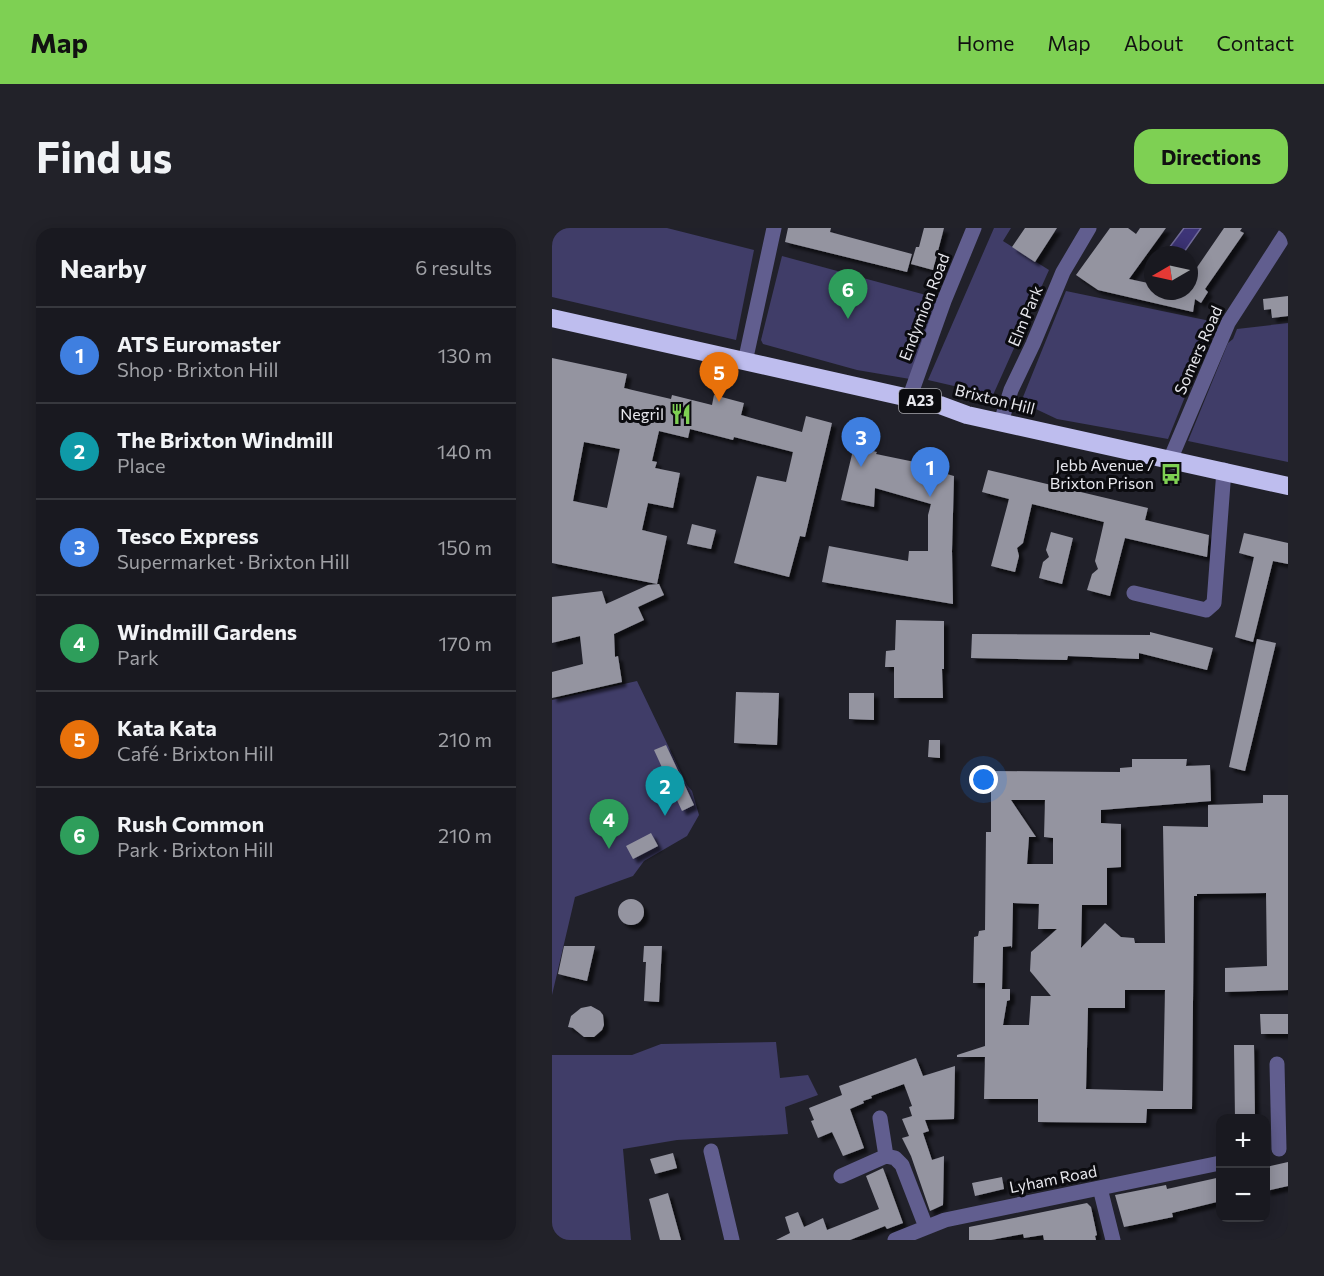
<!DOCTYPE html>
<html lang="en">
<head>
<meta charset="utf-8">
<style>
	body { margin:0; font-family:Commissioner,sans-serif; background:#222229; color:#f1f3f6 }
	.controls { position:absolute; right:18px; bottom:18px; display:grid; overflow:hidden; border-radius:12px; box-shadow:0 3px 15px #0003 }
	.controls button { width:54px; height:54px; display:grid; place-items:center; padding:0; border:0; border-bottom:2px solid #37383e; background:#191920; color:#f1f3f6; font:30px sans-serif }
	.compass { position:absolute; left:592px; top:18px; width:54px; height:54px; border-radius:50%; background:#191920; box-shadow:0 3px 15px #0003; rotate:261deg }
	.you { position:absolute; left:432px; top:552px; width:21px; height:21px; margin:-15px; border:4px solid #fff; border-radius:50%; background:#1a73e8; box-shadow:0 0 0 9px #1a73e833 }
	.badge { display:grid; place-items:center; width:39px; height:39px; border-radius:50%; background:#7ed053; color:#fff; font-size:20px; font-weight:700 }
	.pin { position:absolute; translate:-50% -50px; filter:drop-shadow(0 2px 3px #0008) }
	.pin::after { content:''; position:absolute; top:32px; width:21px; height:18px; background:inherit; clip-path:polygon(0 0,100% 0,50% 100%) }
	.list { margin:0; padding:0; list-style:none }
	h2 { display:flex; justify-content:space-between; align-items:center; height:78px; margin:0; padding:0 24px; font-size:26px }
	h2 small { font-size:20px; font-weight:400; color:#9fa0a5 }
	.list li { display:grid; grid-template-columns:39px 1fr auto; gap:18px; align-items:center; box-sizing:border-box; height:96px; padding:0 24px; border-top:2px solid #37383e }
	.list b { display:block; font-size:22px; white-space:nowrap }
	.list p { margin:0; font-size:20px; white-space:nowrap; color:#9fa0a5 }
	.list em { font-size:20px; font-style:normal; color:#9fa0a5 }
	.map { position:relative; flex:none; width:736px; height:1012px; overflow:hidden; border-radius:18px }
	header { display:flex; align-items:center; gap:36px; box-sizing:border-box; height:84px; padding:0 30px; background:#7ed053; color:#111 }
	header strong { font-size:28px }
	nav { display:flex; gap:33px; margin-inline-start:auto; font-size:21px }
	.intro { display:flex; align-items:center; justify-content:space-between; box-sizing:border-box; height:144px; padding:0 36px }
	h1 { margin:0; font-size:42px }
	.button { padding:15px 27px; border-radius:18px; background:#7ed053; color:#111; font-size:21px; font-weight:700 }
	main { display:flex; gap:36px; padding:0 36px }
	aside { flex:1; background:#191920; border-radius:18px; box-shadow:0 3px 15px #0003 }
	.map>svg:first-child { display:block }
	.green { fill:#403d68 }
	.water { fill:#3d3477; stroke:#706a9a; stroke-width:1.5 }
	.building { fill:#9494a0; fill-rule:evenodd; filter:url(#shadow) }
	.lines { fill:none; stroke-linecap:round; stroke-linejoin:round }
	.minor { stroke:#615e8f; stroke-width:15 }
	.highway { stroke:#bebdee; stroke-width:18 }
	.labels { text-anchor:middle; stroke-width:6; stroke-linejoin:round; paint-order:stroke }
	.shield { fill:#0b0b0f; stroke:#a5a5aa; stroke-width:1.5 }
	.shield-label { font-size:15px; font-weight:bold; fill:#e7e7ed }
	.street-label { font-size:16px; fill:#e7e7ed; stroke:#0b0b0f }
	.poi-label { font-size:16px; fill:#e7e7ed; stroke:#0b0b0f; text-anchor:end }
</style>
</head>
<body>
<header>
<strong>Map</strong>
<nav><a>Home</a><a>Map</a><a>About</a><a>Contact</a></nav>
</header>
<div class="intro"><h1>Find us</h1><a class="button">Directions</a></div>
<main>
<aside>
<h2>Nearby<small>6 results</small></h2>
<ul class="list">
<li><span class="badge" style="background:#3f7fe0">1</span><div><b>ATS Euromaster</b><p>Shop · Brixton Hill</p></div><em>130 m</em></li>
<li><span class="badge" style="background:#0f9aa8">2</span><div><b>The Brixton Windmill</b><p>Place</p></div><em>140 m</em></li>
<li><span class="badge" style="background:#3f7fe0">3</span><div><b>Tesco Express</b><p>Supermarket · Brixton Hill</p></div><em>150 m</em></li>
<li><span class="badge" style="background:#2e9e5b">4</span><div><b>Windmill Gardens</b><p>Park</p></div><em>170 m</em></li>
<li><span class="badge" style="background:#e8710a">5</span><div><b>Kata Kata</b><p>Café · Brixton Hill</p></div><em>210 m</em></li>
<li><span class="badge" style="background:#2e9e5b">6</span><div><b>Rush Common</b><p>Park · Brixton Hill</p></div><em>210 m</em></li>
</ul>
</aside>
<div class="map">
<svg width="736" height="1012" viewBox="0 0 736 1012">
	<defs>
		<filter id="shadow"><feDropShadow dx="4.5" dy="4.5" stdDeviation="1.5" flood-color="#0009"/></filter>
	</defs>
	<rect width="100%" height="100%" fill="#21212a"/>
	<path class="green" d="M0,0H115L202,22L184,112L0,69Z
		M442,0H459L451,13L497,42L441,167L376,152Z
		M230,28L385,70L358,151L305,142L211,116L209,112Z
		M514,63L663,94L616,211L505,191L469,174Z
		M736,95V234L636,213L676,115L681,111L685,101Z
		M85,453L135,557L140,563L147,587L135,608L92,633L81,648L23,669L0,767V472Z
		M224,814L228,850L256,847L266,867L233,879L236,906L125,912L71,921L79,1012H0V827H80L109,816Z"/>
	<path class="water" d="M632,0H649L630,27H618L614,24Z"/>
	<path class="building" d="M236,0H279L278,4L360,26L355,44L233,14Z
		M372,0H392L381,42L359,36L364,19H367Z
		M473,0H505L483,34L460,19Z
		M558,0H576L584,6L588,0H614L577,51L601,56V63H637V51L672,0H690L688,3L692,5L653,61L656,64L649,75L643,71L641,84L546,62L524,47Z
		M736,68V88L720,90L719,81L712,82L711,71Z
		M0,130L75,146L72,160L119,171L120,167L160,177L162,167L192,175L189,187L250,204L254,188L280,195L253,309L248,308L237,349L182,335L205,248L234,254L241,224L182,209L181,212L138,201L136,210L107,203L100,233L105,234L103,240L128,245L121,280L96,275L90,302L115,308L105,356L0,335ZM32,214L68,221L55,280L21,273Z
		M302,218L325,224L324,226L392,240L391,245L402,248L400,323L401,376L270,354L277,318L356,333L357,323H376V287L379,276L323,260L322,279L289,272Z
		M436,242L596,280L593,292L657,307L655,329L573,310L558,368L535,362L540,346L546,341L543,333L552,294L480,276L471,315L465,320L467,328L463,344L439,338L457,271L430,264Z
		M140,296L164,302L159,321L135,316Z
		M499,304L521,310L510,356L487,350L491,334L497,329L494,322Z
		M692,305L736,315V336L721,333L701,414L683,409L702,329L687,325Z
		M107,356L112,367L86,379L92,392L62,406L63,429L66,428L70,454L0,470V444L31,436L28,408L0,415V369L50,363L54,376L96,357Z
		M344,392L392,393V441H390L391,470H342V439H333L334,423L343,422Z
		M598,404L661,420L655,442L587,425V431L516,428L515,432L419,430L420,406L598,407Z
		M705,411L724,415L693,543L677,539Z
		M184,464L227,465L225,517L182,515Z
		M297,465H322V492L297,491Z
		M377,512H388V530L376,529Z
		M114,517L142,577L130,583L102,522Z
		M580,531H635L634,538L658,537L659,573L549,582V595L569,596V639L555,640V677H530L529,720L553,695L569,709L582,710L583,715H613L611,598L656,599V577L711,575V567H736V762L673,764V740L715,738L714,665L645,666V668H642L640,881H595L594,895L486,894V871H432L433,829H405V827L433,818V755H421L422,709L426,708L427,703L433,702L434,604H439V543L568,544V540L580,539ZM459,572H493L492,609L501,610V636H475L477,609H484ZM461,675L487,676L486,701H505L479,724L478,743L499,768H479L477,797H451L455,773L458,772V761H450L451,719L459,718L460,720ZM573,762H613L611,863L534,861L536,780H573Z
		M99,605L106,618L81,631L74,618Z
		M66 684a13 13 0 1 1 26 0a13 13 0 1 1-26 0Z
		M12,718H43L35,753L6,746Z
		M92,718H110L107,774L92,773L94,734H91Z
		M39,778L48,783L51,787L52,797L50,802L42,809H32L21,800L16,799L19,788L29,780Z
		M708,786H736V806H709Z
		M682,817H702L703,891H683Z
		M364,830L371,848L403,838L402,891L373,892L377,903L371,905L380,932L392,928L391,977L378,983L359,928L350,910L357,908L350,891L360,888L357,879L360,878L352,856L319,868L320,870L311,873L312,875L298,881L312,920L291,928L280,904L266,910L259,893L262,892L257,880L290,867L287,858Z
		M121,925L125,940L103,946L98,931Z
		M736,934V958L714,963V939Z
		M331,940L351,995L335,1001L333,998L298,1012H224L238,1005L233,989L246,984L252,999L271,990L275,1002L327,981L314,948Z
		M450,949L452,961L423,968L420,955Z
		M669,949V973L620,985L621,989L572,999L563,967L614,957L615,961Z
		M116,965L129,1012H108L97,971Z
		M535,975L539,979L545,1007L543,1008L544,1012H492L491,1007L472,1010L471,1006L439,1012H417V999Z"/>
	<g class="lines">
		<path class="minor" d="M193,134L222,0
			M357,171L392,73L422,0
			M449,194L459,162L481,116L511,44L537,0
			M618,232L676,95L736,2
			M582,365L654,382L662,375L672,242
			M725,836L727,921
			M328,890L334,928
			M159,923L180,1012
			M289,948L334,928L343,930L350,937L374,999
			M548,960L561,1012
			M343,1012L393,992L668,935"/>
		<path class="highway" d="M0,90L388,177L415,187L736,258"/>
	</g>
	<defs>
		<symbol id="restaurant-bare" viewBox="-9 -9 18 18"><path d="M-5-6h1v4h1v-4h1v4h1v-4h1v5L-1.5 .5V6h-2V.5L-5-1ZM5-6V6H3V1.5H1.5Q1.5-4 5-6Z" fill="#7ed053" stroke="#0b0b0f" stroke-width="2.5" paint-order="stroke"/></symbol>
		<symbol id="bus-bare" viewBox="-9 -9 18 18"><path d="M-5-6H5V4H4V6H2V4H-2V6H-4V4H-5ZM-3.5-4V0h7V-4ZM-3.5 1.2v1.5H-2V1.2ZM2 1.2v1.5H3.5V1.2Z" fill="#7ed053" stroke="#0b0b0f" stroke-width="2.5" paint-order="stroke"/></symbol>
	</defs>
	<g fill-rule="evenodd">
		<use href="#restaurant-bare" x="114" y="171" width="30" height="30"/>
		<use href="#bus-bare" x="604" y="231" width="30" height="30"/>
	</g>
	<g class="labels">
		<rect class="shield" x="347" y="161" width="42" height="24" rx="4.5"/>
		<g class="shield-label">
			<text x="368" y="178">A23</text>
		</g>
		<g class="street-label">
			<text transform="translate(372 79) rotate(-69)" y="6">Endymion Road</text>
			<text transform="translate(473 88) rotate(-67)" y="6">Elm Park</text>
			<text transform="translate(646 122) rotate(-66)" y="6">Somers Road</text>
			<text transform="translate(443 171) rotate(14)" y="6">Brixton Hill</text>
			<text transform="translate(501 951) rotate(-11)" y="6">Lyham Road</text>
		</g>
		<g class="poi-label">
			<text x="112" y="192">Negril</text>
			<text x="602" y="243">Jebb Avenue /<tspan x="602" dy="18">Brixton Prison</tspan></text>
		</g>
	</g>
</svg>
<div class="controls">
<button>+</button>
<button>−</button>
</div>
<svg class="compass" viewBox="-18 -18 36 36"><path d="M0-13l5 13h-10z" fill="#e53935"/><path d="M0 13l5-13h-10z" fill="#9fa0a5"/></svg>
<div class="you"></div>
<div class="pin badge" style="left:378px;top:269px;background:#3f7fe0">1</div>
<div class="pin badge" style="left:113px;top:588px;background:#0f9aa8">2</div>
<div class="pin badge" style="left:309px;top:239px;background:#3f7fe0">3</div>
<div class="pin badge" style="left:57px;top:621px;background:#2e9e5b">4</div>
<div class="pin badge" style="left:167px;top:174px;background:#e8710a">5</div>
<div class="pin badge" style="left:296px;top:91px;background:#2e9e5b">6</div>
</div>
</main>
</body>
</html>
